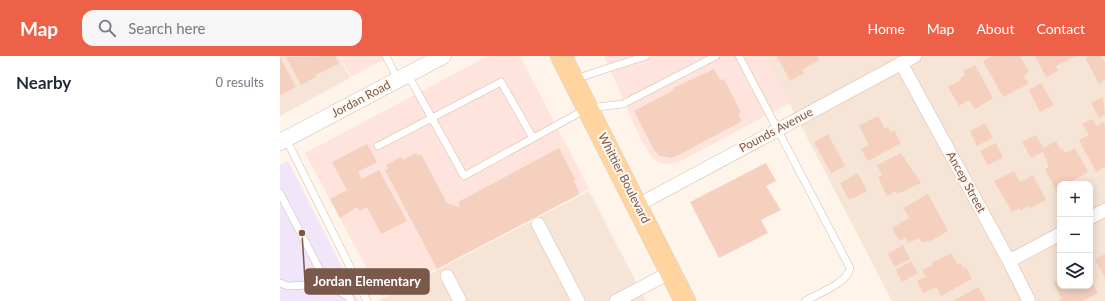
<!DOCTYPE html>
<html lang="en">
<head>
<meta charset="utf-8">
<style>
	body { margin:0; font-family:Lato,sans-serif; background:#f6f6f7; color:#1f2937 }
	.controls { position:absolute; right:12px; bottom:12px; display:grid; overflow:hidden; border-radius:8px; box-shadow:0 2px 10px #0003 }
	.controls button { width:36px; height:36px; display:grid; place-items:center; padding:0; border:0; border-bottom:1px solid #e0e1e3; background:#fff; color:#1f2937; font:20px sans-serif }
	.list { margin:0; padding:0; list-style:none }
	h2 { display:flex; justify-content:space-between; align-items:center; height:52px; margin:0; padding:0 16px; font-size:17px }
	h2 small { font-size:13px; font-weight:400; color:#747a83 }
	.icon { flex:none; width:22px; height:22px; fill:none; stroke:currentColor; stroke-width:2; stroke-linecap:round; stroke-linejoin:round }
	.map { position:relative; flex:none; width:825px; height:245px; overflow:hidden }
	header { display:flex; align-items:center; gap:24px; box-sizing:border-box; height:56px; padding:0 20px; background:#ed6148; color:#fff }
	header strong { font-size:19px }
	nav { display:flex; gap:22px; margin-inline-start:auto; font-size:14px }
	.search { width:280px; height:36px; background:#f6f6f7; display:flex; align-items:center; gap:10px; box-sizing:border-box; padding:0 14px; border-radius:12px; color:#747a83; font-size:15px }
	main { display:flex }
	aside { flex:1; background:#fff }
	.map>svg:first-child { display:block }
	.residential { fill:#f6e5d6; fill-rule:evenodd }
	.commercial { fill:#fee4dc }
	.education { fill:#f1e5fa }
	.building { fill:#f5d0bf }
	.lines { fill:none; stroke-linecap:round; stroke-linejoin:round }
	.service-casing { stroke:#d3bdb0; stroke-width:8 }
	.minor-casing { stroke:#d3bdb0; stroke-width:14 }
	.tertiary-casing { stroke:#d3bdb0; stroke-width:17 }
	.primary-casing { stroke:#dad0cc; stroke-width:22 }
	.service { stroke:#fff; stroke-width:7 }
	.minor { stroke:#fff; stroke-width:13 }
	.tertiary { stroke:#fff; stroke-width:16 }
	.primary { stroke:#ffd49f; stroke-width:21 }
	.labels { text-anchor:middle; stroke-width:4; stroke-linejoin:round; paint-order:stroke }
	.street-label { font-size:12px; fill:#7a584a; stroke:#fff8f0 }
	.leader { fill:none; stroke:#7a584a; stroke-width:1.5 }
	.callout-dot { fill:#7a584a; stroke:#fff8f0; stroke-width:1.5 }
	.callout { fill:#7a584a; stroke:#7a584a; stroke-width:1.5 }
	.callout-label { font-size:13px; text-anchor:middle; font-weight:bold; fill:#fff }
</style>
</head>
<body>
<header>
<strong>Map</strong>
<div class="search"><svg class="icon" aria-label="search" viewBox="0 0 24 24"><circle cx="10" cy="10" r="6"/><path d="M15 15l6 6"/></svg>Search here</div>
<nav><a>Home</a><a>Map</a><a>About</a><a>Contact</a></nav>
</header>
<main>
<aside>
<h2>Nearby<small>0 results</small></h2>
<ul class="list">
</ul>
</aside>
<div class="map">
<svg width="825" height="245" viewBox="0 0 825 245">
	<rect width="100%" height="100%" fill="#fef4e9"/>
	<path class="residential" d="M0,0H59L70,22L0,60Z
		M485,0H825V245H612ZM780,128H810V230H780Z
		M309,135L366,245H98Z"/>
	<path class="commercial" d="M60,0H110L71,21Z
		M208,0H240L309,133L102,241L25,97Z
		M324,0H485L510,47L397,107L383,108L373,103L361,84Z"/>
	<path class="education" d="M8,105L79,245H0V109Z"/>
	<path class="building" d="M55,0L59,8L35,19L36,21L21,29L6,1Z
		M497,0H537L540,4L522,14L524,17L510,25Z
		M712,0H740L749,15L747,16L748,17L744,20L749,28L723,41L703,5Z
		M755,0H796L776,10L778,15L766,21Z
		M809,0H821L825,6V24L819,28L805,2Z
		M0,1L16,31L1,39L0,38Z
		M695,9L713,42L695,53L689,44L679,50L668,31L681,24L680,22L685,19L683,15Z
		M434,13L440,24L444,23L461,56L458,58L462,65L399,99L391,102L379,100L374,94L354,55L394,34L393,32Z
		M761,27L774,49L760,56L749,34Z
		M823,41L825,59L819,62L811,47Z
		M598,60L605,73L608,71L611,76L614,74L621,87L588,105L581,93L589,89L579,70Z
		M813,63L816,70L823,66L825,70V111L816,116L799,84L809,79L802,68Z
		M705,67L713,82L697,90L690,75Z
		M548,78L565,110L551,117L534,86Z
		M756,79L763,92L776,85L780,93L782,92L785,97L795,92L808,116L790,126L792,128H780V136L777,137L765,113L769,111L763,96L751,102L742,86Z
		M716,87L723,101L708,109L700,95Z
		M87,88L97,106L78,116L82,123L99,114L127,165L101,178L87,151L79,155L77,151L60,162L50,143L67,134L52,106Z
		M279,92L295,123L293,124L300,138L157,213L105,114L108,113L106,109L121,101L123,104L136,97L138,100L141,98L167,147L179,151L180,150L178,146Z
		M621,97L641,127L617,138L616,135L607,140L598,121L602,119L597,109Z
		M486,107L496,125L486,130L501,154L481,164L488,177L439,202L410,146Z
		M734,115L740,126L753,119L766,144L750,152L749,150L740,155L739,152L732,156L714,125Z
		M578,117L587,135L569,144L560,127Z
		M648,138L668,175L649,186V184L642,187L640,182L628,187L625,182L619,185L612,172L629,162L623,152Z
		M623,189L630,203L615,211L608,198Z
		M671,197L678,209L681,207L683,212L686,211L692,223L661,240L656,231L643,237L637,225L646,221L642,214L653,209L652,207Z
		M825,198V222L815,203Z
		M631,205L638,217L622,226L616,214Z
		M780,223V230H810V223L818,237L803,245H778L782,243L773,226Z
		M698,231L706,245H673Z"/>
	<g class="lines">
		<defs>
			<path id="service" d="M106,0L118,24
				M459,0L570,212C568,227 537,238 525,245
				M128,19L184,120L308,52L343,48L436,0
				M295,23L366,0
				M6,83L87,245
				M98,90L221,26L253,82
				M0,137L47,228L69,241L71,245
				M0,227L8,230L47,228"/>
			<path id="minor" d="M621,7L729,205L749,245
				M358,149L635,0
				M810,162L825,154
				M258,168L298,245
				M729,205L780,178
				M167,220L180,245
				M336,245L391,216"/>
			<path id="tertiary" d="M0,86L163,0"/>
			<path id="primary" d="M281,0L405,245"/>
		</defs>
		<use href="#service" class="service-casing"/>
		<use href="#minor" class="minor-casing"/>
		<use href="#tertiary" class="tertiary-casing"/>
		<use href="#primary" class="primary-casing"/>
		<use href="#service" class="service"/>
		<use href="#minor" class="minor"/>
		<use href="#tertiary" class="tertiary"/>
		<use href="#primary" class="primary"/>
	</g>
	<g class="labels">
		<g class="street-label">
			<text transform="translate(81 43) rotate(-28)" y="4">Jordan Road</text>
			<text transform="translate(496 74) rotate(-28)" y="4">Pounds Avenue</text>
			<text transform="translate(344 122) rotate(63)" y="4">Whittier Boulevard</text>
			<text transform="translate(686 126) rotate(61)" y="4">Ancep Street</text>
		</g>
	</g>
	<path class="leader" d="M22 177L25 225"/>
	<circle class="callout-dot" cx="22" cy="177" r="4"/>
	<rect class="callout" x="25" y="213" width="124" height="25" rx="4"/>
	<g class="callout-label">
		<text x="87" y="230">Jordan Elementary</text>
	</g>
</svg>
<div class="controls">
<button>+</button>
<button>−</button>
<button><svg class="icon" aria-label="layers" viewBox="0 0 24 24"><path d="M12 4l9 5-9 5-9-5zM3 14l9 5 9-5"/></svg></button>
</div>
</div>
</main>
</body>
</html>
